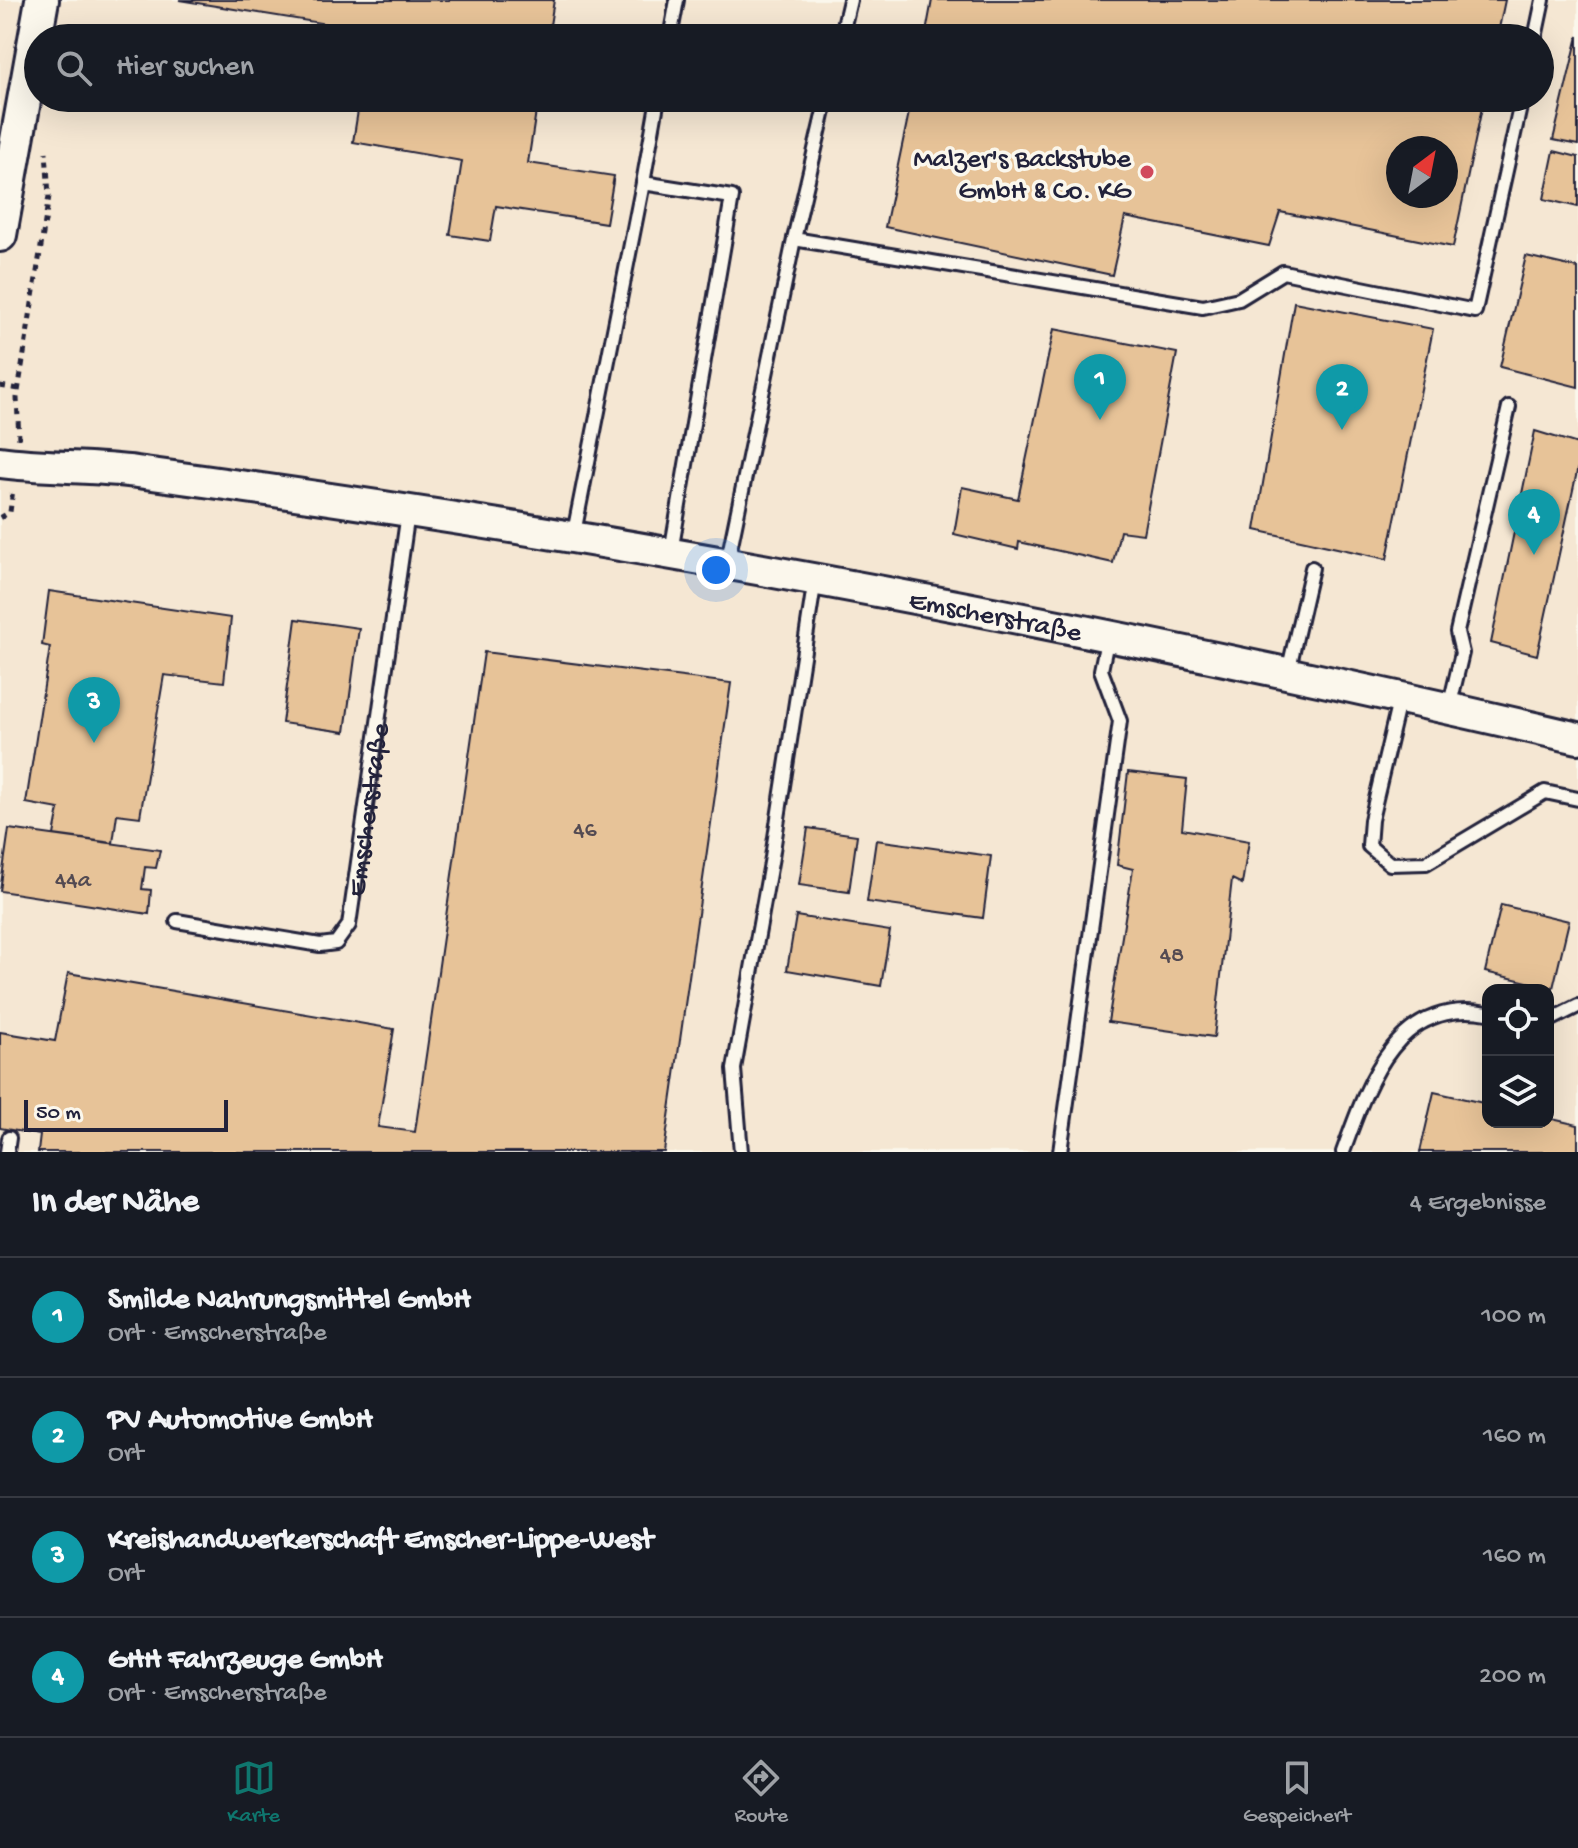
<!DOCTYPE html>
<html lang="de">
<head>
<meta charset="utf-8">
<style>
	body { margin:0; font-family:"Gochi Hand",sans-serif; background:#20242c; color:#f1f3f6 }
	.controls { position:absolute; right:24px; bottom:24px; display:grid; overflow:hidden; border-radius:16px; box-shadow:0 8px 32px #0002 }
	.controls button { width:72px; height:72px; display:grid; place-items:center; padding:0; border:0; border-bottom:2px solid #363941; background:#171b24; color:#f1f3f6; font:40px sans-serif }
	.compass { position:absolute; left:1386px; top:136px; width:72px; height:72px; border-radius:50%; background:#171b24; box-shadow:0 8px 32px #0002; rotate:32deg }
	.scale { position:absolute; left:24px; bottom:20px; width:204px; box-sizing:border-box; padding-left:8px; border:4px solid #22223b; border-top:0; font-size:22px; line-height:28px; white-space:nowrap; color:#22223b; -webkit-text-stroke:6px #fbf7ec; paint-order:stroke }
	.you { position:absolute; left:716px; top:570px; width:28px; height:28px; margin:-20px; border:6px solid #fff; border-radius:50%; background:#1a73e8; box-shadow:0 0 0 12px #1a73e833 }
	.badge { display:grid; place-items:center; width:52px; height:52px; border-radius:50%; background:#0f766e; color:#fff; font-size:26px; font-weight:700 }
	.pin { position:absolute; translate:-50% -66px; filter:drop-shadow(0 2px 4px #0008) }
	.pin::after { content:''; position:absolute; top:42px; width:28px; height:24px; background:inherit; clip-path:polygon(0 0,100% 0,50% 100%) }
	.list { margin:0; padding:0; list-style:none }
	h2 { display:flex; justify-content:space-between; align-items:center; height:104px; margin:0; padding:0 32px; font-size:34px }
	h2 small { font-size:26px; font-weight:400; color:#9ea1a6 }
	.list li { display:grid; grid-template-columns:52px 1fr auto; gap:24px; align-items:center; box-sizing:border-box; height:120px; padding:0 32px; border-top:2px solid #363941 }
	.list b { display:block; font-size:30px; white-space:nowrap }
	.list p { margin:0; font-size:26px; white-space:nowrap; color:#9ea1a6 }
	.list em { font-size:26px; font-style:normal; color:#9ea1a6 }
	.icon { flex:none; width:44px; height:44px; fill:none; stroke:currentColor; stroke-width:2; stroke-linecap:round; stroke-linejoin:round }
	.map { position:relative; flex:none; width:1578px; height:1152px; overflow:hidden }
	.search { position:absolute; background:#171b24; box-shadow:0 8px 32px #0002; left:24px; right:24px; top:24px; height:88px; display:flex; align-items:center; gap:20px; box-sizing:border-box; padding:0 28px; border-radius:44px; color:#9ea1a6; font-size:30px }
	.sheet { height:584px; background:#171b24 }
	nav { display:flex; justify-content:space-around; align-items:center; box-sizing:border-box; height:112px; border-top:2px solid #363941; background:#171b24; font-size:22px; color:#9ea1a6 }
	nav a { display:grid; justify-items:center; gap:4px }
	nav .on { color:#0f766e }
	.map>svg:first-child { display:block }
	.built { fill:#f5e7d3; fill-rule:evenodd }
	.building { fill:#e7c398; stroke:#22223b; stroke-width:2; fill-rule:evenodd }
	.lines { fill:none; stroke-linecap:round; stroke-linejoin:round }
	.service-casing { stroke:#22223b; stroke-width:18 }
	.tertiary-casing { stroke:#22223b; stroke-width:36 }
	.secondary-casing { stroke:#22223b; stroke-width:38 }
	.path { stroke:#22223b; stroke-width:5; stroke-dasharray:6 6; stroke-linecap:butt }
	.service { stroke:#fbf7ec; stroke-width:12 }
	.tertiary { stroke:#fbf7ec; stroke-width:30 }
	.secondary { stroke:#fbf7ec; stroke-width:32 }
	.poi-dot { fill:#d1495b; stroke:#fbf7ec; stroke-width:3 }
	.labels { text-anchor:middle; stroke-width:7; stroke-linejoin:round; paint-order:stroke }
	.number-label { font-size:24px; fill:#534a52 }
	.poi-label { font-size:28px; fill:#22223b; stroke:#fbf7ec; text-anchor:end }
	.street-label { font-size:28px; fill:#22223b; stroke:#fbf7ec }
</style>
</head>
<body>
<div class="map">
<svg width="1578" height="1152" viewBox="0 0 1578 1152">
	<rect width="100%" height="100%" fill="#fbf7ec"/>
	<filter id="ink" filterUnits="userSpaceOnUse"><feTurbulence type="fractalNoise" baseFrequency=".0125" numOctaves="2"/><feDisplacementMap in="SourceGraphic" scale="16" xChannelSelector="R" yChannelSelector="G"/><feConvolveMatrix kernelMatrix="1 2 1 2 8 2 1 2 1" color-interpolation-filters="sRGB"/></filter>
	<g filter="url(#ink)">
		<path class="built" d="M0,0H1578V1152H0ZM38,38H1540V98H38ZM1398,148H1446V196H1398ZM1488,990H1548V1122H1488Z"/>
		<path class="building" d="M179,0H554L548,38H369L370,31Z
			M932,0H1505L1497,38H925Z
			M1578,36V145L1553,140Z
			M360,98H538L528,163L614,176L606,223L496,206L490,241L450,235L462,161L353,142Z
			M912,98H1484L1453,247L1280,212L1269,246L1125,217L1112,275L885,227ZM1398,148H1446V196H1398Z
			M1554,151L1578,157V207L1544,199Z
			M1526,256L1578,268V387L1500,367Z
			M1294,302L1433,329L1387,559L1255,530Z
			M1054,329L1177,353L1143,534L1120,531L1113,563L1019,542L1018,549L954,534L962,487L1018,499Z
			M1535,431L1578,444V467L1537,655L1491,643Z
			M49,591L231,618L224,682L164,675L140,817L117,814L113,843L54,835L59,809L26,803L50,647L42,645Z
			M296,619L359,628L345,732L282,723Z
			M484,652L731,683L664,1152H38L40,1135L0,1128V1032L55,1041L68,973L394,1029L378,1127L415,1132Z
			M1128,772L1187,779L1182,829L1249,841L1242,884L1232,879L1214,1037L1108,1022L1133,869L1117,865Z
			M808,828L857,835L849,892L799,885Z
			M9,829L160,850L156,868L145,867L142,889L151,890L149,914L0,891Z
			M876,840L991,856L983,918L867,902Z
			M1501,905L1569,921L1553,988L1485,972Z
			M796,916L890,931L881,986L787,970Z
			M1434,1092L1488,1104V1122H1548V1118L1578,1125V1152H1420Z"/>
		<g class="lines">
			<defs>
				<g id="service">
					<path d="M670,38L677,0"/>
					<path d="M841,38L850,0"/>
					<path d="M1535,38L1543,0"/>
					<path d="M827,98L794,239L1203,307L1239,299L1283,272L1475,311L1522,98"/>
					<path d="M643,183L658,98"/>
					<path d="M573,538L643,183L732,197L671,552"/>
					<path d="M727,564L794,239"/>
					<path d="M1288,672L1312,568"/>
					<path d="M1400,697L1371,820L1369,846L1390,864L1426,863L1545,792L1578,799"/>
					<path d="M1449,708L1462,653L1457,632L1509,407"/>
					<path id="s1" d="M177,921L320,945L336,943L349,925L408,513"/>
					<path d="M1548,1021L1578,1006"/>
					<path d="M7,1152L9,1138"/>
					<path d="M741,1152L734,1069L772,857L815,579"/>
					<path d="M1060,1152L1120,721L1101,670L1108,636"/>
					<path d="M1343,1152C1368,1083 1396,997 1488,1013"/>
				</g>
				<g id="tertiary">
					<path id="s2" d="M0,462C45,468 91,466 137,472C621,536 1102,628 1578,738"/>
				</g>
				<path id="secondary" d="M0,235L42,0"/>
			</defs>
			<use href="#service" class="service-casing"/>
			<use href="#tertiary" class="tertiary-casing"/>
			<use href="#secondary" class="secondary-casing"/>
			<path class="path" d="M0,386L19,389
				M19,439L17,398L49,196L46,152
				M0,518L10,512L13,489"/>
			<use href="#service" class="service"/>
			<use href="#tertiary" class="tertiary"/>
			<use href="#secondary" class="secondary"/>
		</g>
	</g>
	<circle class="poi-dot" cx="1147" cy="172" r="8"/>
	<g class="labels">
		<g class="number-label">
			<text x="585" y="836">46</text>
			<text x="73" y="886">44a</text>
			<text x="1172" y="961">48</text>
		</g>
		<g class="poi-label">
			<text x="1131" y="166">Malzer's Backstube<tspan x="1131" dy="32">GmbH &amp; Co. KG</tspan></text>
		</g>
		<g class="street-label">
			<text dy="10" stroke="none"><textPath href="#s2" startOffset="1008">Emscherstraße</textPath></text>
			<text dy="10" stroke="none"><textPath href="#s1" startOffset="300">Emscherstraße</textPath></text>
		</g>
	</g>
</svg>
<div class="controls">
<button><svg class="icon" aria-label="locate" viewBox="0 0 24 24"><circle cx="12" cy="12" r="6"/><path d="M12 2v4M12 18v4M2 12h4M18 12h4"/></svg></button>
<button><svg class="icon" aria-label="layers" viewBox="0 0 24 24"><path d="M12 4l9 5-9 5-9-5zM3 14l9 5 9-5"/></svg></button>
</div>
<svg class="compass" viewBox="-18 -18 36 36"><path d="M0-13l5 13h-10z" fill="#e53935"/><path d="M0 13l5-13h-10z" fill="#9ea1a6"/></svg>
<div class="scale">50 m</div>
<div class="you"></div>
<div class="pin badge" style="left:1100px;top:420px;background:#0f9aa8">1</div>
<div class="pin badge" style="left:1342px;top:430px;background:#0f9aa8">2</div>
<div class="pin badge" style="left:94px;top:743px;background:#0f9aa8">3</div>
<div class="pin badge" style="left:1534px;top:555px;background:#0f9aa8">4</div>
<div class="search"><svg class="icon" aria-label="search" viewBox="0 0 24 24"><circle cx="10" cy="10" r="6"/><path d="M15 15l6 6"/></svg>Hier suchen</div>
</div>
<section class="sheet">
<h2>In der Nähe<small>4 Ergebnisse</small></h2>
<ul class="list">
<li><span class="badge" style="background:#0f9aa8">1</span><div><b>Smilde Nahrungsmittel GmbH</b><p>Ort · Emscherstraße</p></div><em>100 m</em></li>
<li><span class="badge" style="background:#0f9aa8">2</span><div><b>PV Automotive GmbH</b><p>Ort</p></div><em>160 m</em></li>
<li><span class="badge" style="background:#0f9aa8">3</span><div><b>Kreishandwerkerschaft Emscher-Lippe-West</b><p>Ort</p></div><em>160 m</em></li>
<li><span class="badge" style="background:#0f9aa8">4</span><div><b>GHH Fahrzeuge GmbH</b><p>Ort · Emscherstraße</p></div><em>200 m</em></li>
</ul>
</section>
<nav>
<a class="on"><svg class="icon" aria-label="map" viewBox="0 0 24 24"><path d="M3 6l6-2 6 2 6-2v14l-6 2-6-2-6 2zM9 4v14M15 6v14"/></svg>Karte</a>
<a><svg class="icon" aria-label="directions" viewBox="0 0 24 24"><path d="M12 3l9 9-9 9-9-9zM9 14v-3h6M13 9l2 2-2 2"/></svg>Route</a>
<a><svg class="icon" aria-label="saved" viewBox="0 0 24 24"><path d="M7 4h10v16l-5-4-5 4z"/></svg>Gespeichert</a>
</nav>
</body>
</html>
